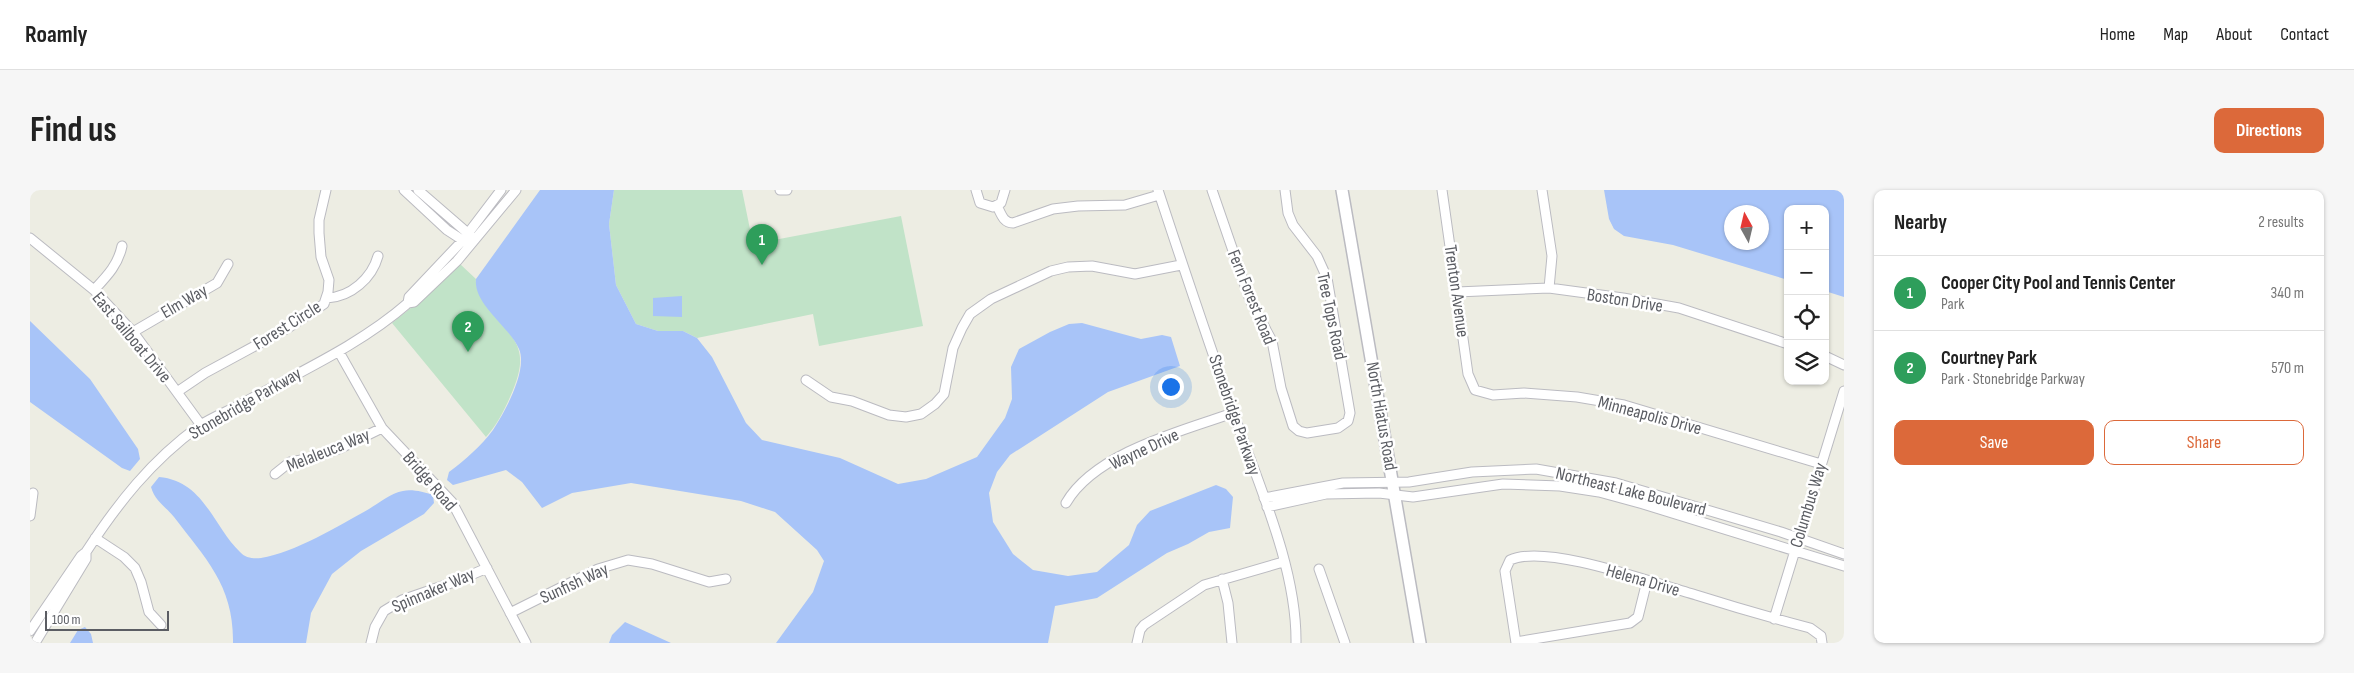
<!DOCTYPE html>
<html lang="en">
<head>
<meta charset="utf-8">
<style>
	body { margin:0; font-family:"Sofia Sans Condensed",sans-serif; background:#f6f6f6; color:#222 }
	.controls { position:absolute; right:15px; top:15px; display:grid; overflow:hidden; border-radius:10px; box-shadow:0 1px 4px #0004 }
	.controls button { width:45px; height:45px; display:grid; place-items:center; padding:0; border:0; border-bottom:1px solid #e0e0e0; background:#fff; color:#222; font:25px sans-serif }
	.compass { position:absolute; left:1694px; top:15px; width:45px; height:45px; border-radius:50%; background:#fff; box-shadow:0 1px 4px #0004; rotate:352deg }
	.scale { position:absolute; left:15px; bottom:12px; width:124px; box-sizing:border-box; padding-left:5px; border:2px solid #5b5d63; border-top:0; font-size:14px; line-height:18px; white-space:nowrap; color:#5b5d63; -webkit-text-stroke:4px #fff; paint-order:stroke }
	.you { position:absolute; left:1140px; top:196px; width:18px; height:18px; margin:-12px; border:4px solid #fff; border-radius:50%; background:#1a73e8; box-shadow:0 0 0 8px #1a73e833 }
	.badge { display:grid; place-items:center; width:32px; height:32px; border-radius:50%; background:#dc693a; color:#fff; font-size:16px; font-weight:700 }
	.pin { position:absolute; translate:-50% -41px; filter:drop-shadow(0 1px 2px #0008) }
	.pin::after { content:''; position:absolute; top:26px; width:18px; height:15px; background:inherit; clip-path:polygon(0 0,100% 0,50% 100%) }
	.list { margin:0; padding:0; list-style:none }
	h2 { display:flex; justify-content:space-between; align-items:center; height:65px; margin:0; padding:0 20px; font-size:21px }
	h2 small { font-size:16px; font-weight:400; color:#767676 }
	.list li { display:grid; grid-template-columns:32px 1fr auto; gap:15px; align-items:center; box-sizing:border-box; height:75px; padding:0 20px; border-top:1px solid #e0e0e0 }
	.list b { display:block; font-size:19px; white-space:nowrap }
	.list p { margin:0; font-size:16px; white-space:nowrap; color:#767676 }
	.list em { font-size:16px; font-style:normal; color:#767676 }
	.actions { display:flex; gap:10px; padding:15px 20px }
	.actions a { flex:1; padding:11px 0; border:1px solid #dc693a; border-radius:10px; text-align:center; font-size:18px; color:#dc693a }
	.actions .main { background:#dc693a; color:#fff }
	.icon { flex:none; width:28px; height:28px; fill:none; stroke:currentColor; stroke-width:2; stroke-linecap:round; stroke-linejoin:round }
	.map { position:relative; flex:none; width:1814px; height:453px; overflow:hidden; border-radius:10px }
	header { display:flex; align-items:center; gap:30px; box-sizing:border-box; height:70px; padding:0 25px; background:#fff; border-bottom:1px solid #e0e0e0 }
	header strong { font-size:24px }
	nav { display:flex; gap:28px; margin-inline-start:auto; font-size:18px }
	.intro { display:flex; align-items:center; justify-content:space-between; box-sizing:border-box; height:120px; padding:0 30px }
	h1 { margin:0; font-size:35px }
	.button { padding:12px 22px; border-radius:10px; background:#dc693a; color:#fff; font-size:18px; font-weight:700 }
	main { display:flex; gap:30px; padding:0 30px }
	aside { flex:1; background:#fff; border-radius:10px; box-shadow:0 1px 4px #0004 }
	.map>svg:first-child { display:block }
	.green { fill:#c1e3c8 }
	.water { fill:#a8c4f8; fill-rule:evenodd }
	.lines { fill:none; stroke-linecap:round; stroke-linejoin:round }
	.minor-casing { stroke:#bbbbc1; stroke-width:11 }
	.tertiary-casing { stroke:#bbbbc1; stroke-width:14 }
	.minor { stroke:#fff; stroke-width:9 }
	.tertiary { stroke:#fff; stroke-width:11 }
	.labels { text-anchor:middle; stroke-width:5; stroke-linejoin:round; paint-order:stroke }
	.street-label { font-size:18px; fill:#5b5d63; stroke:#fff }
</style>
</head>
<body>
<header>
<strong>Roamly</strong>
<nav><a>Home</a><a>Map</a><a>About</a><a>Contact</a></nav>
</header>
<div class="intro"><h1>Find us</h1><a class="button">Directions</a></div>
<main>
<div class="map">
<svg width="1814" height="453" viewBox="0 0 1814 453">
	<rect width="100%" height="100%" fill="#edede3"/>
	<path class="green" d="M584,0H712L723,54L871,26L893,136L789,156L783,124L667,148L653,141H628L606,134L586,95L579,34Z
		M430,74L446,89C445,97 450,103 454,110C477,148 503,151 483,200C476,217 468,234 456,247L362,133L406,98Z"/>
	<path class="water" d="M510,0H584L579,34L586,95L606,134L628,141H653L667,148L682,167L716,233L732,250L810,268L868,294L896,289L947,267L975,228L982,209L981,177L989,159L1020,142L1039,134L1052,133L1111,149L1132,145L1141,147L1150,176L1078,202L980,265L967,282L959,303L963,332L983,364L1003,380L1038,386L1067,382L1099,355L1107,335L1120,321L1186,295L1196,299L1203,307L1200,338L1179,342L1158,354L1137,363L1067,408L1025,416L1018,453H746L783,402L794,371L787,360L745,322L711,311L601,293L542,303L512,318L492,292L476,280L423,295L417,290L419,282C435,270 451,256 463,240C475,222 498,180 489,159C479,136 443,114 446,89Z
		M1574,0H1814V107L1795,101V19H1758V90L1643,55L1594,46L1584,39L1579,29ZM1732,22V52H1702V22Z
		M652,106V127L623,126V108Z
		M0,131L60,189L108,259L110,269L100,281L92,278L0,212Z
		M129,287C174,291 183,336 210,362C215,368 224,369 231,368C264,363 310,335 339,319C349,313 361,303 373,301C382,299 394,302 403,305L404,313L394,324L331,361L302,384L281,423L276,453H203C204,396 176,369 144,327C135,316 125,311 121,297Z
		M595,432L641,453H579L582,445Z
		M55,437L61,444L63,453H40L48,440Z"/>
	<g class="lines">
		<defs>
			<path id="minor" d="M374,0L417,40L437,53
				M388,0L441,46
				M750,0H757
				M946,0L950,13L963,17L971,13L975,0
				M1128,0C1153,76 1178,151 1205,227C1229,296 1267,379 1266,453
				M1182,0L1220,110L1242,151L1251,198L1263,236L1269,241L1277,243L1308,238L1318,231L1320,223L1297,88L1287,66L1263,35L1258,23L1255,0
				M1412,0L1438,184L1445,200L1463,205L1494,203L1547,207L1594,215L1791,274
				M1512,0L1522,66L1519,98
				M967,16C971,23 973,33 983,33L1023,19L1048,16L1095,15L1129,5
				M0,48L64,100L103,142L171,235
				M64,100C77,86 88,75 92,56
				M1427,102L1519,98L1593,108L1649,118L1758,154
				M297,108C321,107 342,88 348,66
				M378,113L379,107L433,50L471,0
				M103,142L187,93L198,74
				M309,162L352,238L422,312L496,453
				M1795,166L1814,175
				M776,190L801,207L822,211L859,225L876,227L891,224L905,214L914,204L923,158L932,138L940,124L961,109L1021,81L1038,77L1062,76L1105,84L1151,75
				M147,202L175,183L258,138L294,114L298,102L299,90L291,67L289,43V30L296,0
				M245,284L260,272L283,268L311,258L352,238
				M1234,308L1313,293L1379,292L1442,282L1506,279L1586,293L1751,342L1814,364
				M1036,313C1065,263 1151,241 1203,223
				M1237,317L1296,304L1349,303L1383,307L1473,294L1530,296L1569,302L1613,314L1814,376
				M0,326L3,303
				M65,348L94,367L105,378L111,392L119,422L131,435
				M1289,379L1315,453
				M1192,389L1198,413L1202,453
				M480,423L568,379L598,370L622,374L679,392L696,389
				M1744,429L1814,201
				M0,441L51,366L56,362C88,313 121,271 169,236C182,227 199,221 213,213C269,182 330,155 378,113L384,112L427,71L486,0
				M1486,452L1600,433L1608,427L1617,391
				M5,453L56,369V362
				M341,453L345,437L354,421L372,410L427,391L457,378
				M1107,453L1110,440L1114,435L1174,395L1253,372
				M1486,453L1475,381L1480,370C1517,353 1626,394 1666,405C1704,417 1742,428 1780,438L1791,446L1792,453"/>
			<path id="tertiary" d="M1312,0L1390,453"/>
		</defs>
		<use href="#minor" class="minor-casing"/>
		<use href="#tertiary" class="tertiary-casing"/>
		<use href="#minor" class="minor"/>
		<use href="#tertiary" class="tertiary"/>
	</g>
	<g class="labels">
		<g class="street-label">
			<text transform="translate(1427 101) rotate(82)" y="6">Trenton Avenue</text>
			<text transform="translate(1222 107) rotate(68)" y="6">Fern Forest Road</text>
			<text transform="translate(1595 110) rotate(9)" y="6">Boston Drive</text>
			<text transform="translate(154 111) rotate(-30)" y="6">Elm Way</text>
			<text transform="translate(1302 126) rotate(78)" y="6">Tree Tops Road</text>
			<text transform="translate(257 135) rotate(-32)" y="6">Forest Circle</text>
			<text transform="translate(102 147) rotate(50)" y="6">East Sailboat Drive</text>
			<text transform="translate(215 213) rotate(-30)" y="6">Stonebridge Parkway</text>
			<text transform="translate(1205 225) rotate(71)" y="6">Stonebridge Parkway</text>
			<text transform="translate(1620 225) rotate(15)" y="6">Minneapolis Drive</text>
			<text transform="translate(1352 226) rotate(80)" y="6">North Hiatus Road</text>
			<text transform="translate(1114 259) rotate(-25)" y="6">Wayne Drive</text>
			<text transform="translate(298 260) rotate(-22)" y="6">Melaleuca Way</text>
			<text transform="translate(400 291) rotate(49)" y="6">Bridge Road</text>
			<text transform="translate(1601 301) rotate(14)" y="6">Northeast Lake Boulevard</text>
			<text transform="translate(1778 315) rotate(-73)" y="6">Columbus Way</text>
			<text transform="translate(1613 390) rotate(16)" y="6">Helena Drive</text>
			<text transform="translate(544 393) rotate(-25)" y="6">Sunfish Way</text>
			<text transform="translate(403 400) rotate(-23)" y="6">Spinnaker Way</text>
		</g>
	</g>
</svg>
<div class="controls">
<button>+</button>
<button>−</button>
<button><svg class="icon" aria-label="locate" viewBox="0 0 24 24"><circle cx="12" cy="12" r="6"/><path d="M12 2v4M12 18v4M2 12h4M18 12h4"/></svg></button>
<button><svg class="icon" aria-label="layers" viewBox="0 0 24 24"><path d="M12 4l9 5-9 5-9-5zM3 14l9 5 9-5"/></svg></button>
</div>
<svg class="compass" viewBox="-18 -18 36 36"><path d="M0-13l5 13h-10z" fill="#e53935"/><path d="M0 13l5-13h-10z" fill="#767676"/></svg>
<div class="scale">100 m</div>
<div class="you"></div>
<div class="pin badge" style="left:732px;top:75px;background:#2e9e5b">1</div>
<div class="pin badge" style="left:438px;top:162px;background:#2e9e5b">2</div>
</div>
<aside>
<h2>Nearby<small>2 results</small></h2>
<ul class="list">
<li><span class="badge" style="background:#2e9e5b">1</span><div><b>Cooper City Pool and Tennis Center</b><p>Park</p></div><em>340 m</em></li>
<li><span class="badge" style="background:#2e9e5b">2</span><div><b>Courtney Park</b><p>Park · Stonebridge Parkway</p></div><em>570 m</em></li>
</ul>
<div class="actions"><a class="main">Save</a><a>Share</a></div>
</aside>
</main>
</body>
</html>
